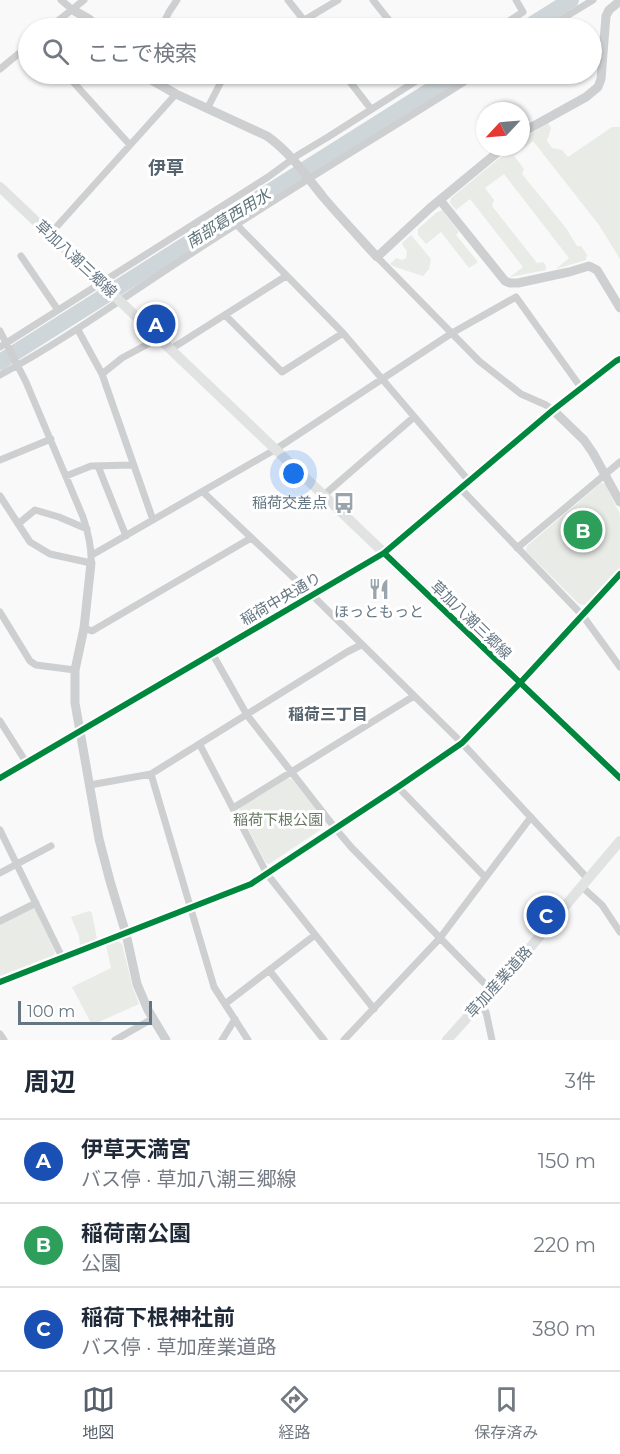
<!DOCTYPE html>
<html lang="ja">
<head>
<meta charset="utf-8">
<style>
	body { margin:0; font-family:Montserrat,"Noto Sans JP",sans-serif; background:#f2f2f3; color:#1f2937 }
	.compass { position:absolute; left:476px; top:102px; width:54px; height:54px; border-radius:50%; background:#fff; box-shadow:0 2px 4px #0004; rotate:244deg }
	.scale { position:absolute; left:18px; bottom:15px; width:134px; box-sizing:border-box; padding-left:6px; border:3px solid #657683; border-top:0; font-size:16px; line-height:21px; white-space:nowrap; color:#657683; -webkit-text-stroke:4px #fff; paint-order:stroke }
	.you { position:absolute; left:294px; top:474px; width:21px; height:21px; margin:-15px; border:4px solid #fff; border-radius:50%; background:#1a73e8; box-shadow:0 0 0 9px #1a73e833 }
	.badge { display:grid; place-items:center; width:39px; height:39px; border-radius:50%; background:#56606c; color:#fff; font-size:20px; font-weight:700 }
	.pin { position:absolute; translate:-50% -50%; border:3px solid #fff; box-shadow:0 2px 6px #0006 }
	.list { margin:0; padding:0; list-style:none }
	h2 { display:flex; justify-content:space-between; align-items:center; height:78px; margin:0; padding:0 24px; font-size:26px }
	h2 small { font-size:20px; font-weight:400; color:#747a83 }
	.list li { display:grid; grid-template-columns:39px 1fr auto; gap:18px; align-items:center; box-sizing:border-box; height:84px; padding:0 24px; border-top:2px solid #e0e1e3 }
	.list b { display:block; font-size:22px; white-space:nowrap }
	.list p { margin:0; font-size:20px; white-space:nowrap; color:#747a83 }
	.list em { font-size:20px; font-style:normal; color:#747a83 }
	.icon { flex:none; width:33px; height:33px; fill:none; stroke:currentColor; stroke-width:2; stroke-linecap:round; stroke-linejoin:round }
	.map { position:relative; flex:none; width:620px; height:1040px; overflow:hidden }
	.search { position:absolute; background:#fff; box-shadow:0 2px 4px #0004; left:18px; right:18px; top:18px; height:66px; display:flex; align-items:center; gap:15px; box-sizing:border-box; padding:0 21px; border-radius:33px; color:#747a83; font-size:22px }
	.sheet { height:330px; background:#fff }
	nav { display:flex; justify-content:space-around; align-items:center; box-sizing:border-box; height:84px; border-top:2px solid #e0e1e3; background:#fff; font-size:16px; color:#747a83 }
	nav a { display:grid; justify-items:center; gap:3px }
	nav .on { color:#56606c }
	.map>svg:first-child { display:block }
	.green { fill:#e8ebe6 }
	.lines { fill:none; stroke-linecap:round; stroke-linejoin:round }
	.river { stroke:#ced6d9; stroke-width:16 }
	.minor { stroke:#cecfd0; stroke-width:7 }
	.tertiary { stroke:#cecfd0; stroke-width:9 }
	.secondary { stroke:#e1e2e2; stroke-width:10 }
	.cycleway-casing { stroke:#fff; stroke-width:10 }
	.cycleway { stroke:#00873e; stroke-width:6 }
	.labels { text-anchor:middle; stroke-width:6; stroke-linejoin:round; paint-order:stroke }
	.street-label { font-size:15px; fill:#657683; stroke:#fff }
	.poi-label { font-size:15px; fill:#657683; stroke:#fff; text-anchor:end }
	.park-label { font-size:15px; fill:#687a64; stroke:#fff }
	.water-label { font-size:16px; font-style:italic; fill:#60757c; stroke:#fff }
	.neighbourhood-label { font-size:16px; font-weight:bold; fill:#57646e; stroke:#fff }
	.quarter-label { font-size:18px; font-weight:bold; fill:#57646e; stroke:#fff }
</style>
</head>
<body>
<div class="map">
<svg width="620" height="1040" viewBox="0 0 620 1040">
	<rect width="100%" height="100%" fill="#f9f9f9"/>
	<path class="green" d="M548,123L551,128L547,141L552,148L562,150L568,157L612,127H620V259L599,225L533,141L514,156L524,169L522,174L566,228L577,246H581L587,255L586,260L556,269L569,258L504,174L485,188L494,200L492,206L537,263L543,262L546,266V270L510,277L523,267L470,199L456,210L450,203L451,198L513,147H521V141L524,138Z
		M442,210L459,232L456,235L478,262L469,268L441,232L426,244L418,235V229L436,213Z
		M411,235L431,259L429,269L423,276L395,267L390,264L396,258L402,260L406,258L407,251L403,246L402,243Z
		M601,483L605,484L620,514V567L585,605L579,604L526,551L527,546Z
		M287,778L292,779L326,822V826L269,864L266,863L239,812L240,807Z
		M32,908L35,909L55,952L54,955L0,976V924Z
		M89,911L92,913L97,939L80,945L79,936L71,917Z
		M117,941L122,944L132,985L139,1004L92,1025L72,987L111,968L106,945Z"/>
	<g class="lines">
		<path class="river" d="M526,28L571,0
			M0,362L456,74"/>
		<path class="minor" d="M61,0L73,10
			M288,0L310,28
			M373,0L395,28
			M49,28L84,0
			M161,28L169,12L177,0
			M291,28L338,0
			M498,28L523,12L516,0
			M547,28L593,0
			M0,69L28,46
			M66,74L130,145
			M344,74L371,109
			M207,109L224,76L227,74
			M236,224L343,333L469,481
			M50,234L176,94
			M21,256L58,310
			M377,257L479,361L521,394L546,405L553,410L616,361L620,359
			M225,315L282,372L343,333
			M78,330L102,374L153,520
			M0,331L26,382L83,517C88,532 92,547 91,563L50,554L30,542L0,496
			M0,347L268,177L298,155L328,137L427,74
			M171,349L286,276
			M102,374L122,358L159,338
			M0,375C67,339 128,294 192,253C286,192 382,134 477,74
			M0,460L51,439
			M98,466L126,536
			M66,476L91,466L133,465
			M461,489L583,616L620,667
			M203,492L312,595L462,743L588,879
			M324,495L414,417
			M18,524L35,510L59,517L87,529
			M517,548L620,462
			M92,555L276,449L452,333L516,297L582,389
			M0,612L30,661L36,665L75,670
			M84,628L92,631L251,538
			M212,653L247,715L335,828L351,847L492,991
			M0,721L26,762
			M200,745L267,874L374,1009
			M151,774L214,987L248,1040
			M90,785L151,774L347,652L361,645
			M398,787L485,877
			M233,808L414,696
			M0,830L62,957
			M0,873L51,846
			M581,886L602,905L620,932
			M0,921L36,903
			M269,970L324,1040
			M0,982L251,884L398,787L462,743L520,683L620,574
			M225,1004L315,935
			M479,1006L486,1012L492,1040
			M0,1034L4,1040
			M115,1040L152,1019
			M222,1040L235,1019
			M344,1040L440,938L531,817"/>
		<path class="tertiary" d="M73,10L89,19L99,28
			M141,74L176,94L267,136C291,153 306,176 324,198C341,218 359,237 377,257L430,208L504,147
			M521,133L586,97L598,87L601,79L606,16L609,10L620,1
			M440,200L505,281L510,283H518L569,272L589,266L597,270L620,308
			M91,563L84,628L75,670V703L99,839L110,881L126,934L137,984L148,1010L166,1040
			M0,778L384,553L553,410L584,440L593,453L620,502"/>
		<path class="secondary" d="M0,187L120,301L620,778
			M447,1040L528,950L620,841"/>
		<defs>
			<path id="cycleway" d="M384,553L620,778
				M0,778L384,553L553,410L616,361L620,359
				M0,982L251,884L398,787L462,743L520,683L620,574"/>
		</defs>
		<use href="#cycleway" class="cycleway-casing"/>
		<use href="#cycleway" class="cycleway"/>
	</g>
	<defs>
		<symbol id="bus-bare" viewBox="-9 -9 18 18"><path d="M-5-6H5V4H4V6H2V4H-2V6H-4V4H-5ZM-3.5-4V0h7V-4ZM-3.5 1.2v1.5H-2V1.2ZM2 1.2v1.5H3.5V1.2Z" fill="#99a4ac" stroke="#fff" stroke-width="2.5" paint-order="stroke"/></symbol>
		<symbol id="restaurant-bare" viewBox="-9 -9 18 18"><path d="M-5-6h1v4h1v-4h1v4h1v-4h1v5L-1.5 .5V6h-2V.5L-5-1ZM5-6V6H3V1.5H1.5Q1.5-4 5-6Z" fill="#99a4ac" stroke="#fff" stroke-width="2.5" paint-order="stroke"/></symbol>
	</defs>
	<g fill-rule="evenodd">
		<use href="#bus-bare" x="329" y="488" width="30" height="30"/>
		<use href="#restaurant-bare" x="364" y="574" width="30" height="30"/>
	</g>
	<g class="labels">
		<g class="street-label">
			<text transform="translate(76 259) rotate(43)" y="5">草加八潮三郷線</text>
			<text transform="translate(281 599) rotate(-30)" y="5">稲荷中央通り</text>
			<text transform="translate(471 620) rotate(44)" y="5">草加八潮三郷線</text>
			<text transform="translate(499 982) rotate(-48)" y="5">草加産業道路</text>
		</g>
		<g class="poi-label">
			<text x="327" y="508">稲荷交差点</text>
			<text x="379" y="617" text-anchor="middle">ほっともっと</text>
		</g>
		<g class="park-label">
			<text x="278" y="825">稲荷下根公園</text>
		</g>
		<g class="water-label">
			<text transform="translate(228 218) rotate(-32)" y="6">南部葛西用水</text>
		</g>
		<g class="neighbourhood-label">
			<text x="328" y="720">稲荷三丁目</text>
		</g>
		<g class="quarter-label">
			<text x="166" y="174">伊草</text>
		</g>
	</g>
</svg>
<svg class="compass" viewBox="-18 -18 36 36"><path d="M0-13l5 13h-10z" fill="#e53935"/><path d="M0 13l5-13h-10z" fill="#747a83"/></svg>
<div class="scale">100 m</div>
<div class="you"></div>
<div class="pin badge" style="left:156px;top:324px;background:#1a4fb4">A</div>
<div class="pin badge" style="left:583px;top:530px;background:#2e9e5b">B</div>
<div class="pin badge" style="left:546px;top:915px;background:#1a4fb4">C</div>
<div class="search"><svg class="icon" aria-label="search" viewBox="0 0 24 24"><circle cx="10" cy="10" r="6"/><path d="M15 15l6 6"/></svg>ここで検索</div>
</div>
<section class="sheet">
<h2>周辺<small>3件</small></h2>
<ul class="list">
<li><span class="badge" style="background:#1a4fb4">A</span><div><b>伊草天満宮</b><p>バス停 · 草加八潮三郷線</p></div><em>150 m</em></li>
<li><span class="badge" style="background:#2e9e5b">B</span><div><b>稲荷南公園</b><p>公園</p></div><em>220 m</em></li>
<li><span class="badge" style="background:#1a4fb4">C</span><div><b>稲荷下根神社前</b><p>バス停 · 草加産業道路</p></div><em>380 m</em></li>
</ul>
</section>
<nav>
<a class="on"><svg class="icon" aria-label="map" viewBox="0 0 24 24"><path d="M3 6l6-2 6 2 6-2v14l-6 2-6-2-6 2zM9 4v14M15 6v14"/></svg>地図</a>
<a><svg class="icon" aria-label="directions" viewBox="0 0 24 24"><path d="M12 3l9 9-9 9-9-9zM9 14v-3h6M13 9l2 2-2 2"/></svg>経路</a>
<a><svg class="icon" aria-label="saved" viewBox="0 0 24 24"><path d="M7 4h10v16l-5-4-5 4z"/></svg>保存済み</a>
</nav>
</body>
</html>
